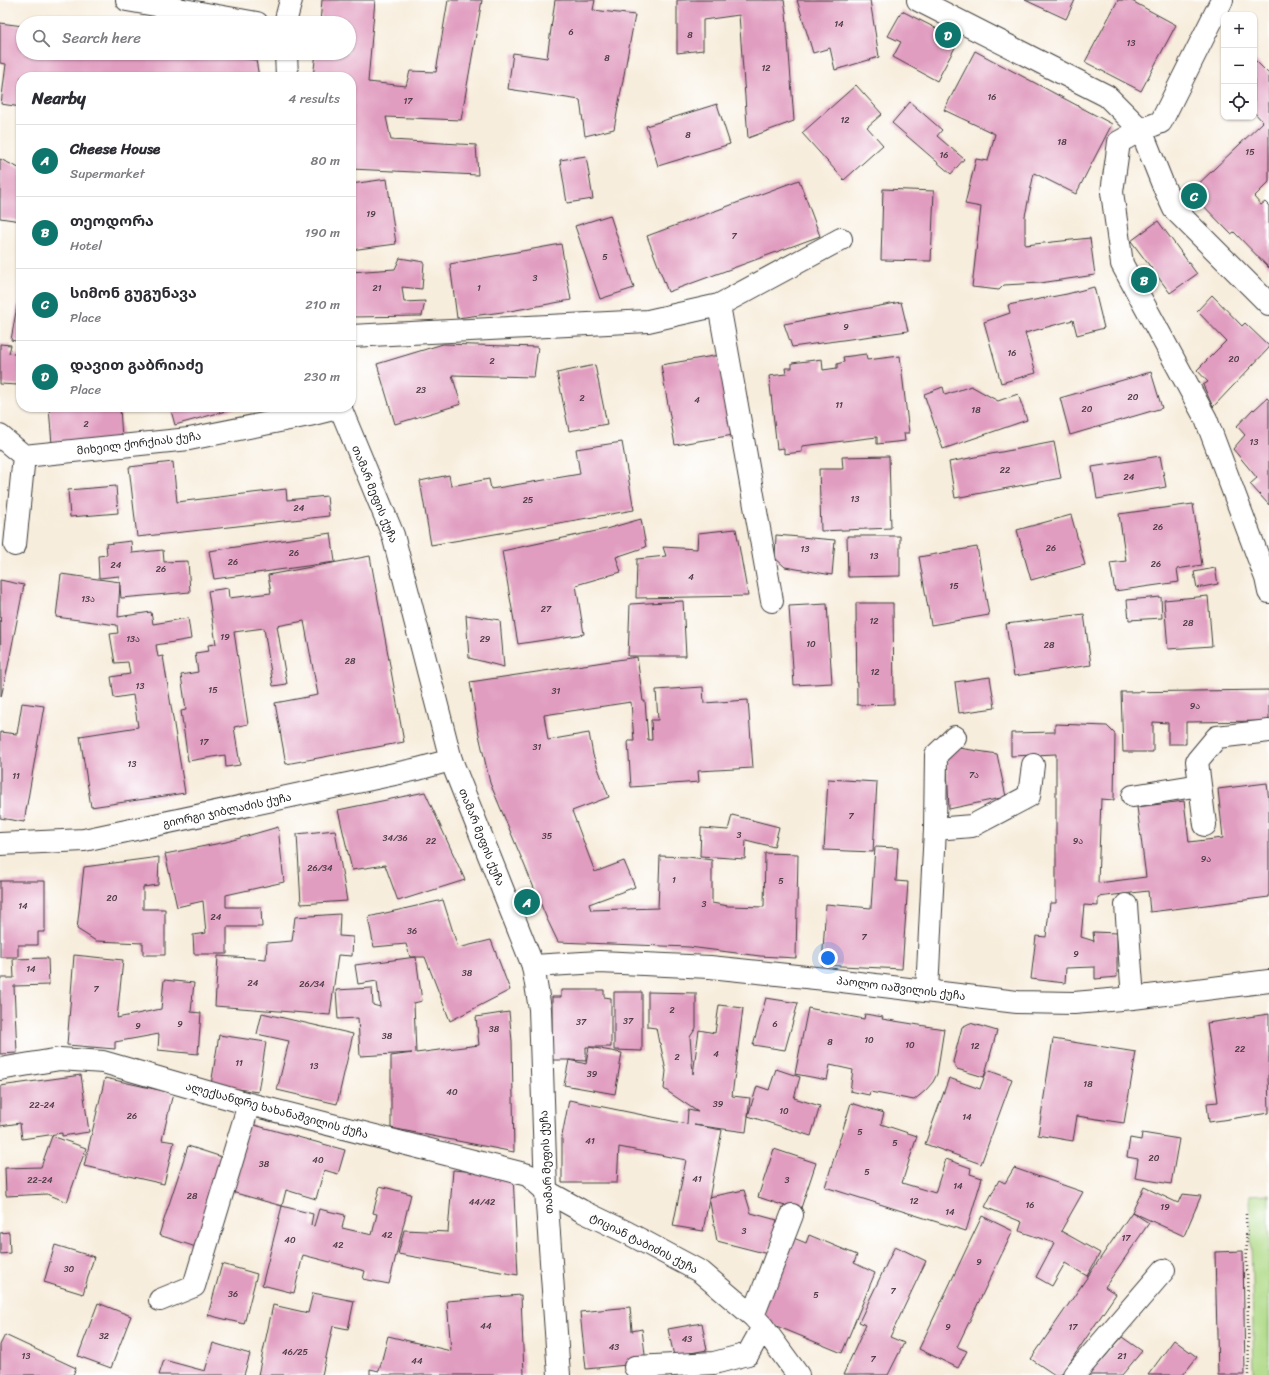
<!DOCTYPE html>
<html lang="en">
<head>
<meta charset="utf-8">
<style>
	body { margin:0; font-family:Sriracha,"Noto Sans Georgian",sans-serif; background:#f7f7f7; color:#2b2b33 }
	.controls { position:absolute; right:12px; top:12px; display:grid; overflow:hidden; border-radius:8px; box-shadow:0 1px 3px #0004 }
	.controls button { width:36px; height:36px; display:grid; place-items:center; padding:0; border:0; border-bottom:1px solid #e1e1e2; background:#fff; color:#2b2b33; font:20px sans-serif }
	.you { position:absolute; left:828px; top:958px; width:14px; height:14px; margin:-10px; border:3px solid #fff; border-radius:50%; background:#1a73e8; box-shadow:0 0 0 6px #1a73e833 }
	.badge { display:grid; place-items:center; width:26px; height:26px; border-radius:50%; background:#0f766e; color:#fff; font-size:13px; font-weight:700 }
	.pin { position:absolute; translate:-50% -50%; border:2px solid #fff; box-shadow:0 1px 4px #0006 }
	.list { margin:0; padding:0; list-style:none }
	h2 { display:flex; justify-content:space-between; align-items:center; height:52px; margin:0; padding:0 16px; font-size:17px }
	h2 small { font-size:13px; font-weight:400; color:#7c7c81 }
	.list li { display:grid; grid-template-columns:26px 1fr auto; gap:12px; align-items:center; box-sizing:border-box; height:72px; padding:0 16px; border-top:1px solid #e1e1e2 }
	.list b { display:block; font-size:15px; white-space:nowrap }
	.list p { margin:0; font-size:13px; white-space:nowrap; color:#7c7c81 }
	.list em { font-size:13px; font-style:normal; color:#7c7c81 }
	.icon { flex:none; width:22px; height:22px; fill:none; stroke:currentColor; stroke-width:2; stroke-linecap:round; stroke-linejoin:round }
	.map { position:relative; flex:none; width:1269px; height:1375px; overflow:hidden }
	.search { position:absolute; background:#fff; box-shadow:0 1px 3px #0004; left:16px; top:16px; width:340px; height:44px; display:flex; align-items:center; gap:10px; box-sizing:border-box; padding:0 14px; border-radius:22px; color:#7c7c81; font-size:15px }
	.panel { position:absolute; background:#fff; box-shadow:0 1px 3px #0004; left:16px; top:72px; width:340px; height:340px; border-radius:16px }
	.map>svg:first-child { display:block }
	.green { fill:#aed985; stroke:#657a50 }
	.building { fill:#e19dc0 }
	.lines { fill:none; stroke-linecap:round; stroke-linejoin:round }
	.minor-casing { stroke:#3d3b39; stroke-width:24 }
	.major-casing { stroke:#3d3b39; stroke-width:24 }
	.path { stroke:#3d3b39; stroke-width:2.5; stroke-dasharray:1 3; stroke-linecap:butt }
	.minor { stroke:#fff; stroke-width:22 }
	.major { stroke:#fff; stroke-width:22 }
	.labels { text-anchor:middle; stroke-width:3; stroke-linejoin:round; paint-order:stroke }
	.number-label { font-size:9px; fill:#4d3c45 }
	.street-label { font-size:11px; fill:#1c1c1c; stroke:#fff }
</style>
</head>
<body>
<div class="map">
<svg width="1269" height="1375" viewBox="0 0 1269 1375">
	<rect width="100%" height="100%" fill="#fff"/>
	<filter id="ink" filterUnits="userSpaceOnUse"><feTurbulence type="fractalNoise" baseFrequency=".025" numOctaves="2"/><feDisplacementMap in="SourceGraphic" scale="8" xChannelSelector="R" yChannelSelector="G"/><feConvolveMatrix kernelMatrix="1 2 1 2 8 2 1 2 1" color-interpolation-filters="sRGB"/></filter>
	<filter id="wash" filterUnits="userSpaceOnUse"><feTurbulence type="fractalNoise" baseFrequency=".012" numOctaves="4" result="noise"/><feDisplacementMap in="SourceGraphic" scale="16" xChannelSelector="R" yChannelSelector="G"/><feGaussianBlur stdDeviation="0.9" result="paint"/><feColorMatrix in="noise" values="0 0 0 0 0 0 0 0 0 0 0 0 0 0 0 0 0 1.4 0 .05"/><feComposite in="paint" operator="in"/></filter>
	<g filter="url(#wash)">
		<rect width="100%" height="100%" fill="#f7eddc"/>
		<path class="green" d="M1269,1194V1375H1254L1250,1195Z"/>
		<g id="blocks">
			<path class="building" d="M322,0H375L368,82L406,86L410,71L436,72L448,0H482L461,120L386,117L391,140L476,145L478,175L351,169V77H313L316,53H349V23H320Z
				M555,0H595L593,10L635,15L614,129L585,136L580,100L508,89L513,53L547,58Z
				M677,0H784L786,12L794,121L748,138L739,15L703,20V50L677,53Z
				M797,0H870L879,57L835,70L830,48L813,53Z
				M1025,0H1075L1066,19Z
				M1118,0H1130L1176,25L1141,91L1085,62Z
				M902,11L959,40L937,81L893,57L901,42L888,36Z
				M0,23L23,26V53H195L256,60L259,77H21V107L1,104L6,64L0,63Z
				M975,51L1112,124L1076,194L1034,173L1025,216V245L1090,238L1095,275L1040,283L1004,285L999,290L972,287L981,207L965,204L976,159L988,161L995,134L944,110Z
				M1256,61L1269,74V182L1254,197L1261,205L1265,202L1269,206V268L1234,232L1231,234L1190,192L1263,122L1254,112V63Z
				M856,85L882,114L867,127L883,145L844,180L802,133Z
				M910,102L942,130L937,136L964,159L951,174L892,123Z
				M717,104L730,144L658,166L646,126Z
				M586,156L593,199L567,203L560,160Z
				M0,159L21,169V221L0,218Z
				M387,179L396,244L351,250V184Z
				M799,180L820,236L668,292L647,236Z
				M883,189L934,191L931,261L881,260Z
				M610,215L634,288L600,299L575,226Z
				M1158,221L1197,274L1170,293L1131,241Z
				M561,244L571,300L510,311L457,318L450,264Z
				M400,258L424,262L422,289L402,287L404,302L425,301L422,316L351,317V272L395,269Z
				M1094,287L1104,328L1077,335L1073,320L1025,333L1036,373L1001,383L984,322L1010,313L1008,305L1067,294Z
				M20,289H21V342L11,340Z
				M1212,295L1242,326L1245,323L1269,346V348L1213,407L1203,385L1208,382L1197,370L1226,341L1197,311Z
				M901,302L908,331L792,347L784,324Z
				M0,344L11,345L9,353L19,355L18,385L0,384Z
				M443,344L538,347L534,377L452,375L461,404L395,424L377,364Z
				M866,354L867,360L900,356L909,433H904L905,441L877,444V437L802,446V452L784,454V448L777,449L769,376L786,374L785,368H792V363L822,359L823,370L837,368V364L844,362L843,357Z
				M719,355L733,435L675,445L661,365Z
				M595,365L607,424L569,431L557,373Z
				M1151,372L1162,408L1070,435L1060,398Z
				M971,386L998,401L1018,394L1027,420L943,449L924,394L943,387L945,395Z
				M1267,398L1269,400V505L1250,484L1257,478L1233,449L1245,435L1237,426L1253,409L1254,410Z
				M51,407H120L122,439L52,444L49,408Z
				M170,407H240L175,425Z
				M622,442L634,510L431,545L420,481L449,475L451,486L489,479L491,489L580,474L576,449Z
				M1054,442L1061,478L955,498L949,462Z
				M889,456L891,528L821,531L819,469H843L842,457Z
				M1160,456L1166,487L1097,499L1092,467Z
				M173,462L177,502L286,489L287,500L327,496L329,516L137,537L129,467Z
				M116,486L118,513L70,517L68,490Z
				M1193,504L1202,565L1177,569L1179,582L1115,591L1110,563L1126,561L1119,514Z
				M1071,515L1085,565L1031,580L1017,530Z
				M641,519L646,547L616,557L621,572L576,585L584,634L518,644L502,551L606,529Z
				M736,529L748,596L636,598L637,559L666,556L663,547L697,549L698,533Z
				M331,533L335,562L214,579L209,551Z
				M776,535L835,540L832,575L785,567L775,558Z
				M847,536H900V576L848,577Z
				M131,541L132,553L163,550L164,562L188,561L190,592L121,598L119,576L99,578L98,556L107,555L106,544Z
				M977,547L989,615L931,625L919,557Z
				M370,556L404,742L286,764L275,703L318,695L304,621L277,626L287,684L273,686L264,628L234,632L248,724L234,727L240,765L226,767L225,755L188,761L181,711L186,710L181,675L198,672L195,653L209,651L208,645L216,644L208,591L228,588L229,598L271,593L268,575Z
				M1215,568L1218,584L1197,588L1194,572Z
				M61,574L120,582L118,617L151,612L153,624L188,618L191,639L156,645L158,657L163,656L185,793L91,807L80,736L138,727L133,695L114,698L111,677L130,674L128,662L115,663L110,634L118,633L117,625L56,617Z
				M0,580L24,585L8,666L1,697Z
				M1208,596L1212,646L1168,649L1164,600Z
				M1161,597L1162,618L1129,620L1127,600Z
				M683,601L686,656H628L630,604Z
				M856,603H893L894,704L857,705Z
				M827,604L832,683L794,685L789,606Z
				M1084,614L1091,665L1014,676L1006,624Z
				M466,615L500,620L504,667L469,658Z
				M637,657L643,701H645L648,740H652L651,720H658L656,690L703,687L704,703L748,700L753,768L698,771L699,782L631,787L628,741H634L631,702L544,715L548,740L589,733L593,755L609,797L572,811L595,872L624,861L635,887L589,904L591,910L658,908L660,856L688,857L712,860V903L728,906L764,907L765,853L798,854L796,958L760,956L689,947L558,942L547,919L490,783L477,726L470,682Z
				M990,677L995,708L959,713L955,682Z
				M1269,690V721L1186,722V744H1168V723L1153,722V752H1123L1121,692Z
				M22,703L44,706L24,822L0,818V732L17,734Z
				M1055,724L1107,726L1115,734L1114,800L1101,799L1098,883L1146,877L1137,807L1184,801L1189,842L1223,838L1218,789L1267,783L1269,801V897L1150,912L1148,891L1098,897V906L1084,905L1081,937L1094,941L1093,932L1117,933V977L1095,979V967L1066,968L1065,983L1031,979L1036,936L1046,937L1050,903H1056V754L1011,756V733L1055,732Z
				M946,746L997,754L1006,797L949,809Z
				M828,779L877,782L873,852L824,850Z
				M425,792L465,880L398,901L385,865L352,870L338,810Z
				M732,815L779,827L774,847L746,840L745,859L700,856L701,828L728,830Z
				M278,827L284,882L226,895V907H261L262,927H227V954H194L193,935L206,933L203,901L177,907L165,854L226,842Z
				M335,830L347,901L301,904L297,834Z
				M875,847L898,848L896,881L908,882L902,969L822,965L826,904L871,908Z
				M159,857L158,885L143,887V909H165V955H143V943L96,941L77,929L84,867Z
				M0,881H45V932H38V945H18V957H0Z
				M443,900L458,948L491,940L510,990L450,1021L425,957H416L422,1001L414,1003L416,1053L479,1045L476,1017L509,1012L512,1041L514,1152L391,1128V1056L412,1053L360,1056L358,1018L338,1019L336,990L372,988L373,1005L380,1007L377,981L358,984L355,965L416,957H410L406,944L374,947L368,917Z
				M340,914L339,936L353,937L352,956L338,955L330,1015L215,1006L218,956L266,959L267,943L292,941L295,917Z
				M74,955L123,960L117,1018L161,1009L164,980L194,983L191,1012L201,1013L198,1054L158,1050L159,1034L115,1042V1049L67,1045Z
				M48,958L49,985L14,986L17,1053L0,1054V978H14L13,959Z
				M561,990H604V997L611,998V1047H586V1061L569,1060L586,1064L589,1047L622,1053L615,1094L564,1085L569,1060H552V997H561Z
				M614,992H642V1051L614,1050Z
				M648,992L696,993V1028L690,1037L693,1074L699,1030L715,1033L719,1005L743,1008L732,1096L750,1098L748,1116L757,1086L769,1090L776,1069L800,1077L794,1098L820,1106L811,1136L748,1116L746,1132L694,1125L722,1130L703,1231L673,1226L686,1160L619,1147L617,1183H562V1136L569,1100L687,1124L688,1110L698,1112L664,1089L666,1071L660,1043H659L656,1028L648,1027Z
				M766,998L798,1003L785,1050L753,1045Z
				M808,1008L864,1019L865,1014L883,1017L882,1019L944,1029L937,1074L933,1082L925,1091L914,1100L870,1092L869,1095L850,1091L853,1070L830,1065L827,1080L795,1074Z
				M262,1013L353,1034L337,1104L277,1090L289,1041L257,1034Z
				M1269,1014V1075H1268L1269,1113L1209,1122L1207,1103L1218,1102L1207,1023Z
				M970,1023L997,1031L984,1077L957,1069L953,1062L962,1027Z
				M219,1035L266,1042L258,1092L211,1085Z
				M1053,1039L1136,1052L1124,1123L1077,1116L1073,1141L1038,1135Z
				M987,1070L1012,1079L981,1164L925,1144L949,1078L980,1089Z
				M81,1075L89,1132L62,1136V1133L22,1139L20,1123L0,1126V1086Z
				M105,1078L173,1093L162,1140L174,1142L164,1184L84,1166Z
				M851,1103L884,1113L881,1124L917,1136L902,1183L935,1193L946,1159L971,1168L970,1174L982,1178L966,1231L825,1187Z
				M247,1123L345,1150L338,1174L324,1170L316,1199L286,1190L282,1206L228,1191Z
				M1142,1133L1179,1139L1171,1184L1135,1178L1138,1159L1127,1157L1130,1138L1141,1140Z
				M52,1136L86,1148L67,1202L47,1194L6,1196L5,1168L41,1167Z
				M188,1146L225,1158L196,1247L159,1235Z
				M774,1149L816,1163L800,1211L758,1197Z
				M1014,1168L1083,1192L1061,1231L1100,1253L1087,1276L1065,1263L1052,1286L1036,1277L1054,1243L1019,1231L1022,1222L985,1207L999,1180L1005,1183Z
				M453,1170L513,1175L518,1275L398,1254L404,1230L448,1232Z
				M380,1186L411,1194L389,1284L363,1279L365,1271L303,1255L294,1293L262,1285L282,1206L313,1214L311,1225L314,1226L319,1209L345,1215L342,1228L372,1235L377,1214L373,1213Z
				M1144,1187L1178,1203L1182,1194L1201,1196L1184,1236L1132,1212L1149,1223L1105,1287L1116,1294L1061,1375H1055L1031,1359L1132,1212Z
				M744,1190L751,1213L777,1220L768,1254L717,1241L709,1197Z
				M982,1216L1013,1231L957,1347L967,1351L958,1368L919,1349Z
				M9,1232L10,1253L0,1254V1233Z
				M809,1235L857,1255L854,1263L875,1273L842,1353L757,1318L791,1237L806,1243Z
				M55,1245L94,1257L83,1294L44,1282Z
				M895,1246L926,1261L890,1337L904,1343L888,1375H843L866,1325L859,1322Z
				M1243,1251L1245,1375H1218L1215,1252Z
				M222,1264L257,1274L244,1324L208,1315Z
				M313,1293L354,1301L348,1329L333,1326L322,1375H258L273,1305L308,1313Z
				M521,1295L524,1375H370V1369L379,1371L388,1336L451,1351L447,1301Z
				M98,1303L131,1316L111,1368L78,1356Z
				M630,1307L632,1331L642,1329L646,1363L586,1369L580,1312Z
				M702,1323L707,1350L674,1356L668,1329Z
				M5,1335L76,1368L73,1375H0V1345Z
				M1122,1337L1142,1351L1122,1375H1079L1091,1361L1097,1366Z
				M1174,1340L1197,1357L1183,1375H1148Z
				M213,1343L250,1354L244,1375H159L164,1360L205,1371Z"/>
		</g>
	</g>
	<g filter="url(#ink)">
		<use href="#blocks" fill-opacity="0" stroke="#3d3b39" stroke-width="1"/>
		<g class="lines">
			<defs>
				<path id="minor" d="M127,0L257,23
					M918,0L1107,96L1141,130L1163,185L1174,209L1269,304
					M1222,0L1161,122L1141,130L1119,142L1112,192L1122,264L1206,419L1266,578L1269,592
					M719,305L772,601
					M351,336L648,321L719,305L841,239
					M0,436L24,456
					M15,545L24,456L189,439L309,415L341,407
					M1133,796L1200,785
					M1205,825L1197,761L1217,737L1269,731
					M935,829L936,755L955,737
					M0,844L84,840L418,769L451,760
					M1126,905L1133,998
					M533,966L599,962L710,967L825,979L1017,1002L1074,1003L1133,998L1269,981
					M927,991L935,829L972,826L1029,796L1033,765
					M0,1069L60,1059L103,1062L249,1104L528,1175L546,1191L582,1211L626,1232L701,1272L753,1316L763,1327L798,1375
					M160,1300L194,1286L249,1104
					M753,1316L792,1215
					M635,1367L714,1363L748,1354L763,1327
					M1074,1375L1164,1270"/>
				<path id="major" d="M285,23L291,0
					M286,53L287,77
					M340,407L393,535L451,760L533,966L540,1009L546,1191L559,1375"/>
			</defs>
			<use href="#minor" class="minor-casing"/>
			<use href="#major" class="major-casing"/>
			<path class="path" d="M1246,1214L1249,1375"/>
			<use href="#minor" class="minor"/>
			<use href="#major" class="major"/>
		</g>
	</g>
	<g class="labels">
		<g class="number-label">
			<text x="839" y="27">14</text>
			<text x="571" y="35">6</text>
			<text x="690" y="38">8</text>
			<text x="1131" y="46">13</text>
			<text x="607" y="61">8</text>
			<text x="766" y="71">12</text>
			<text x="992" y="100">16</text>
			<text x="408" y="104">17</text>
			<text x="845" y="123">12</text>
			<text x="688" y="138">8</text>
			<text x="1062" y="145">18</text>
			<text x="1250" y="155">15</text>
			<text x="944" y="158">16</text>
			<text x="371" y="217">19</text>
			<text x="734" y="239">7</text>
			<text x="605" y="260">5</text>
			<text x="535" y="281">3</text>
			<text x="377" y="291">21</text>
			<text x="479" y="291">1</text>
			<text x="846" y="330">9</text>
			<text x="1012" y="356">16</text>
			<text x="1234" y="362">20</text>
			<text x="492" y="364">2</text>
			<text x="421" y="393">23</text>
			<text x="1133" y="400">20</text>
			<text x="582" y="401">2</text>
			<text x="697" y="403">4</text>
			<text x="839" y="408">11</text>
			<text x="1087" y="412">20</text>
			<text x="976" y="413">18</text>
			<text x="86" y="427">2</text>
			<text x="1254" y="445">13</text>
			<text x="1005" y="473">22</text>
			<text x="1129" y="480">24</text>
			<text x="855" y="502">13</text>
			<text x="528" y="503">25</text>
			<text x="299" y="511">24</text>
			<text x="1158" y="530">26</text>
			<text x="1051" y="551">26</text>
			<text x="805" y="552">13</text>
			<text x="294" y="556">26</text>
			<text x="874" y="559">13</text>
			<text x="233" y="565">26</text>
			<text x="1156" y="567">26</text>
			<text x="116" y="568">24</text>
			<text x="161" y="572">26</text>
			<text x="691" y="580">4</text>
			<text x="954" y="589">15</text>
			<text x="88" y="602">13ა</text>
			<text x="546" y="612">27</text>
			<text x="874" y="624">12</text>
			<text x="1188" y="626">28</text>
			<text x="225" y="640">19</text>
			<text x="133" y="642">13ა</text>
			<text x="485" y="642">29</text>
			<text x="811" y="647">10</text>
			<text x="1049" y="648">28</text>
			<text x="350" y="664">28</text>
			<text x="875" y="675">12</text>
			<text x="140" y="689">13</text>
			<text x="213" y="693">15</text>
			<text x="556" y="694">31</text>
			<text x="1195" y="709">9ა</text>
			<text x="204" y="745">17</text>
			<text x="537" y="750">31</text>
			<text x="132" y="767">13</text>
			<text x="974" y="778">7ა</text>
			<text x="16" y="779">11</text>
			<text x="851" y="819">7</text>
			<text x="739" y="838">3</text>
			<text x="547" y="839">35</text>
			<text x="395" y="841">34/36</text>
			<text x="431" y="844">22</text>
			<text x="1078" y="844">9ა</text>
			<text x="1206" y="862">9ა</text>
			<text x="320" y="871">26/34</text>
			<text x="674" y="883">1</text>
			<text x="781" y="884">5</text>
			<text x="112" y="901">20</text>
			<text x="704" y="907">3</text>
			<text x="23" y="909">14</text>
			<text x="216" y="920">24</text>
			<text x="412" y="934">36</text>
			<text x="864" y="940">7</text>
			<text x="1076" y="957">9</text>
			<text x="31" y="972">14</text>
			<text x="467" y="976">38</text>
			<text x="253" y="986">24</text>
			<text x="312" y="987">26/34</text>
			<text x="96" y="992">7</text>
			<text x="672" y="1013">2</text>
			<text x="628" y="1024">37</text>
			<text x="581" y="1025">37</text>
			<text x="180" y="1027">9</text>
			<text x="775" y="1027">6</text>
			<text x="138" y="1029">9</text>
			<text x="494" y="1032">38</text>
			<text x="387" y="1039">38</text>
			<text x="869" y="1043">10</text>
			<text x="830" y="1045">8</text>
			<text x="910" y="1048">10</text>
			<text x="975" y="1049">12</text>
			<text x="1240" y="1052">22</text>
			<text x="716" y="1057">4</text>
			<text x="677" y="1060">2</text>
			<text x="239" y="1066">11</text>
			<text x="314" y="1069">13</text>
			<text x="592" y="1077">39</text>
			<text x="1088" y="1087">18</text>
			<text x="452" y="1095">40</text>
			<text x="718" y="1107">39</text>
			<text x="42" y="1108">22-24</text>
			<text x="784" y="1114">10</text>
			<text x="132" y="1119">26</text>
			<text x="967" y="1120">14</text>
			<text x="860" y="1135">5</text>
			<text x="590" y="1144">41</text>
			<text x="895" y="1146">5</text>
			<text x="1154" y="1161">20</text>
			<text x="318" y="1163">40</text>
			<text x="264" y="1167">38</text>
			<text x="867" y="1175">5</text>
			<text x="697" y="1182">41</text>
			<text x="40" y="1183">22-24</text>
			<text x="787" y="1183">3</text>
			<text x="958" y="1189">14</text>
			<text x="192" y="1199">28</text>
			<text x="914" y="1204">12</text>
			<text x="482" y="1205">44/42</text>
			<text x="1030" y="1208">16</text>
			<text x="1165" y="1210">19</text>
			<text x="950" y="1215">14</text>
			<text x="744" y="1234">3</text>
			<text x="387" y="1238">42</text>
			<text x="1126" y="1241">17</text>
			<text x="290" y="1243">40</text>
			<text x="338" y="1248">42</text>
			<text x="979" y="1265">9</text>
			<text x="69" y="1272">30</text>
			<text x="893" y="1294">7</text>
			<text x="233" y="1297">36</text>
			<text x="816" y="1298">5</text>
			<text x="486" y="1329">44</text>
			<text x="948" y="1330">9</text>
			<text x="1073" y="1330">17</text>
			<text x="104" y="1339">32</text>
			<text x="687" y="1342">43</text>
			<text x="614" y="1350">43</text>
			<text x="295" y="1355">46/25</text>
			<text x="26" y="1359">13</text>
			<text x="1122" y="1359">21</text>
			<text x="873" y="1362">7</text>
			<text x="417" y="1364">44</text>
		</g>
		<g class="street-label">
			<text transform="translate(139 443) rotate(-7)" y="4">მიხეილ ქორქიას ქუჩა</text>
			<text transform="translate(375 494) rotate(68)" y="4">თამარ მეფის ქუჩა</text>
			<text transform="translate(227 810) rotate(-12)" y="4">გიორგი ჯიბლაძის ქუჩა</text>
			<text transform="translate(482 837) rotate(68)" y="4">თამარ მეფის ქუჩა</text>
			<text transform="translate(901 988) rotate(7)" y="4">პაოლო იაშვილის ქუჩა</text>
			<text transform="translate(277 1110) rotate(15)" y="4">ალექსანდრე ხახანაშვილის ქუჩა</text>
			<text transform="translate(546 1162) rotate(-93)" y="4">თამარ მეფის ქუჩა</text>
			<text transform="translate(644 1243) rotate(27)" y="4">ტიციან ტაბიძის ქუჩა</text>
		</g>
	</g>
</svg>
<div class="controls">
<button>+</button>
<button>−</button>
<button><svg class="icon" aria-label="locate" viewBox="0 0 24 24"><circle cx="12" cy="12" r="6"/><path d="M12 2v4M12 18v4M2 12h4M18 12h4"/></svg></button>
</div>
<div class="you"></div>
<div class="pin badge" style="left:527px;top:902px">A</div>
<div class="pin badge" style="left:1144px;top:280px">B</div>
<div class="pin badge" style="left:1194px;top:196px">C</div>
<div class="pin badge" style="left:948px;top:35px">D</div>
<div class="search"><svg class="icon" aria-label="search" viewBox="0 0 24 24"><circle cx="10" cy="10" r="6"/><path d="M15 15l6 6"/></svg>Search here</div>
<section class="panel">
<h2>Nearby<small>4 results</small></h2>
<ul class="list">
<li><span class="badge">A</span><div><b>Cheese House</b><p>Supermarket</p></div><em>80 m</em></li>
<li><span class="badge">B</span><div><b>თეოდორა</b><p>Hotel</p></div><em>190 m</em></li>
<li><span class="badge">C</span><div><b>სიმონ გუგუნავა</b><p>Place</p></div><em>210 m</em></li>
<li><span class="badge">D</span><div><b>დავით გაბრიაძე</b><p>Place</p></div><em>230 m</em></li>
</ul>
</section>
</div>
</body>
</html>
